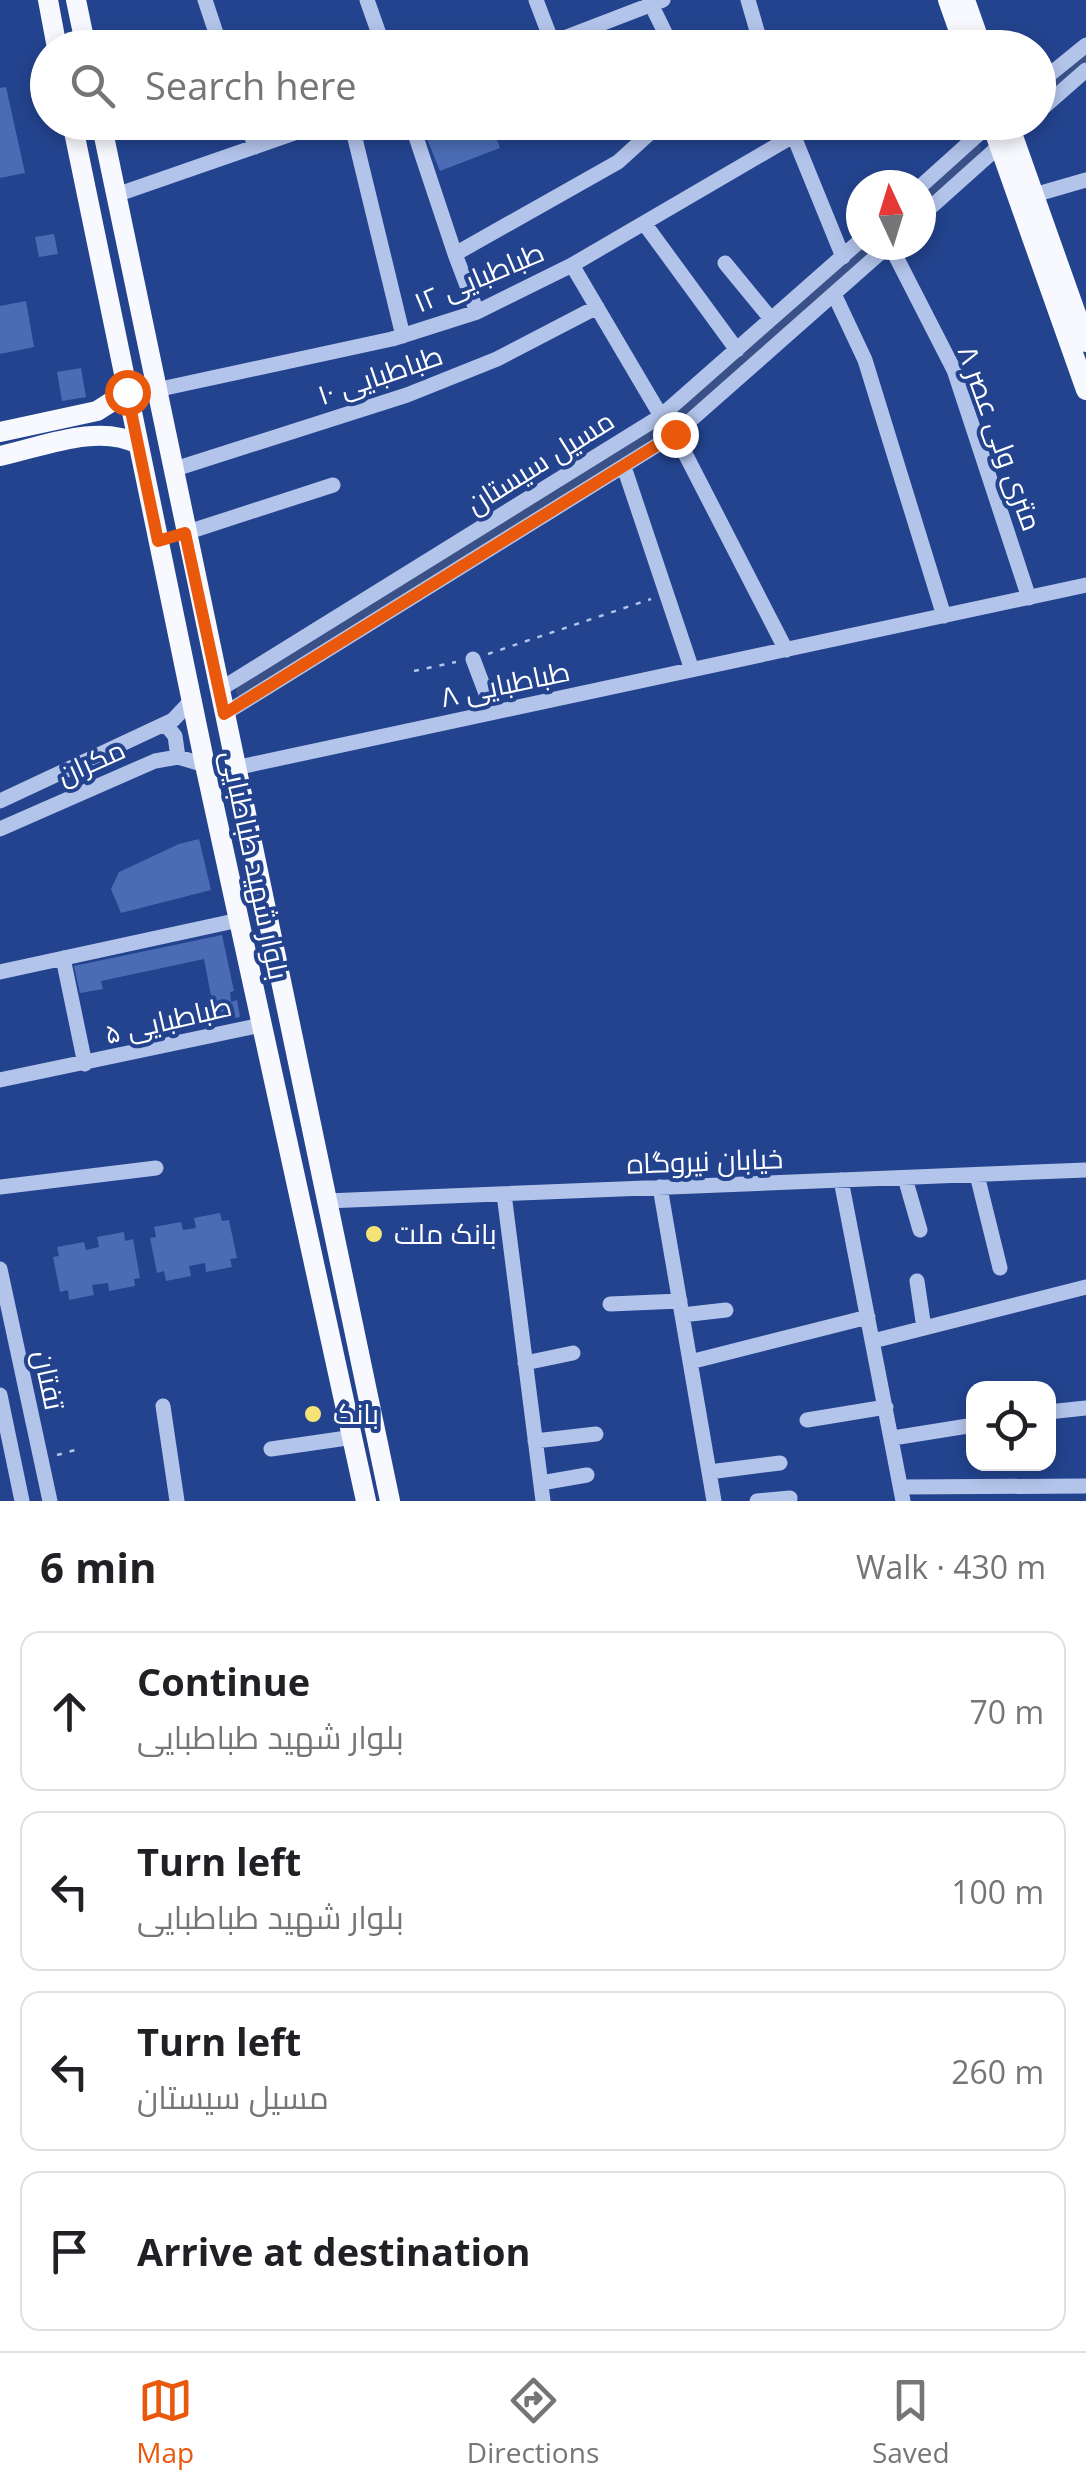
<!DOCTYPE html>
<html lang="en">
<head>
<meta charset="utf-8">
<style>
	body { margin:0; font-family:"Open Sans",Cairo,sans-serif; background:#f2f2f2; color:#202124 }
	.controls { position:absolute; right:30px; bottom:30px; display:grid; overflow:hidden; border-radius:20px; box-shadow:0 5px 15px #0003 }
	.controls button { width:90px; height:90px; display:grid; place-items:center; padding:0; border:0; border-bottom:2px solid #e0e0e0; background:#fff; color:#202124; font:50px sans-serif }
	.compass { position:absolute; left:846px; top:170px; width:90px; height:90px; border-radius:50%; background:#fff; box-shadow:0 5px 15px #0003; rotate:356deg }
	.stop { position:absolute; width:30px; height:30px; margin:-22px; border:8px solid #ea580c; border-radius:50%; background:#fff }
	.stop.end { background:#ea580c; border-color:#fff; box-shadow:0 2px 10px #0008 }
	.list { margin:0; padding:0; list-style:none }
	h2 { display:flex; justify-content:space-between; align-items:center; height:130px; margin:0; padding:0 40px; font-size:42px }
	h2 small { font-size:32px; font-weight:400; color:#757577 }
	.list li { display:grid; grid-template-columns:65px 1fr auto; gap:30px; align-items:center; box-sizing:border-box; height:160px; margin:0 20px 20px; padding:0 20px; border:2px solid #e0e0e0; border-radius:20px }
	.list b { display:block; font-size:38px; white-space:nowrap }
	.list p { margin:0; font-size:32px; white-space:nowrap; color:#757577 }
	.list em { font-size:32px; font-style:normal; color:#757577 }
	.icon { flex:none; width:55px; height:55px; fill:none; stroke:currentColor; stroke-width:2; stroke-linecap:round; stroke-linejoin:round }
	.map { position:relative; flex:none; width:1086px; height:1501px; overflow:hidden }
	.search { position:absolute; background:#fff; box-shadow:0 5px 15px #0003; left:30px; right:30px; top:30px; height:110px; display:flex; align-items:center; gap:25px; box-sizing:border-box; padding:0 35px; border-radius:55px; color:#757577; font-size:38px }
	.sheet { height:850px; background:#fff }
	nav { display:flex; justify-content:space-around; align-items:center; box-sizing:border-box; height:140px; border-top:2px solid #e0e0e0; background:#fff; font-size:28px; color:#757577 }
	nav a { display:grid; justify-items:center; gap:5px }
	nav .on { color:#ea580c }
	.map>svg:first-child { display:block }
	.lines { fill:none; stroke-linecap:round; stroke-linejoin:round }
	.canal { stroke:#3a5188; stroke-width:14 }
	.building { fill:#4b6cb5 }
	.path { stroke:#b3c4eb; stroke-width:2.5; stroke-dasharray:5 8; stroke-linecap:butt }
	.minor { stroke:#b3c4eb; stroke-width:15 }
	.major { stroke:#f8f9ff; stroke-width:20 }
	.route { stroke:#ea580c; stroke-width:12 }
	.poi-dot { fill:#f6e376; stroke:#23438e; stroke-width:4 }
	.labels { text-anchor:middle; stroke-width:8; stroke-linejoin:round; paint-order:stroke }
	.street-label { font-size:28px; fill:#fff; stroke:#23438e }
	.poi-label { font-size:28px; fill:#fff; stroke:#23438e; text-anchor:start }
</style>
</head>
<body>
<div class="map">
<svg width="1086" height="1501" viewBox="0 0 1086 1501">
	<rect width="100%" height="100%" fill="#23438e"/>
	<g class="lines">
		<path class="canal" d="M1038,98L1086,58
			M921,198L974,149
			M243,691L669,426L870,245"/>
	</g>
	<path class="building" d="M6,87L25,173L0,178V88Z
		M420,122H490L500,148L440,171Z
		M54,234L58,254L39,257L35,237Z
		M26,301L34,347L0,354V306Z
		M81,368L86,397L62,401L57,372Z
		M199,839L211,890L121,913L111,889L119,872L179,844Z
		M222,935L234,991L230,992L231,1002L237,1000L240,1017L199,1025L196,1010L213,1006L204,959L101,981L103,989L80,993L74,966Z
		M220,1213L222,1221L229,1220L237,1258L230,1259L232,1267L206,1272L205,1263L189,1266L191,1276L166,1281L164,1271L157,1273L150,1238L156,1237L154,1227L181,1222L183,1230L196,1228L194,1218Z
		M124,1232L125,1241L133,1239L140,1278L134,1279L135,1286L109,1291L108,1283L92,1285L94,1295L69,1300L68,1290L60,1292L53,1257L59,1256L57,1247L84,1242L86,1250L99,1247L97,1237Z"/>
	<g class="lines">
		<path class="path" d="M488,654L651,599
			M414,671L456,662
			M57,1455L79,1449"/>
		<path class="minor" d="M205,0L221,48
			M367,0L384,48
			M536,0L552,42
			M649,0L671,45
			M748,0L762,48
			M538,48L663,0
			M1038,84L1086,45
			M1038,112L1086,70
			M247,122L255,147
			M351,122L403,336
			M411,122L455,254
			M788,122L843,257
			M921,186L992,122
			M116,195L326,122
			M1034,195L1086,180
			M921,216L1026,122
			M644,223L737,350
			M890,245L954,370L1029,598
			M725,263L771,319
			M572,265L661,416
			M834,294L865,360L944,616
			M477,312L455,254L618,162L662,122
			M156,390L392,339L477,312L572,265L793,136
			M675,434L786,650
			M624,467L692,670
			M172,470L407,395L497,359L597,307
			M185,533L333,485
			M473,659L493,712
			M219,690L661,416L861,240
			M224,714L675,434L889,245
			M165,724L175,736L178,757
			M235,768L1086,585
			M0,801L173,720L192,700
			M0,829L155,761L178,757L205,765
			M63,958L85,1064
			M0,972L239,920
			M0,1080L261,1025
			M977,1175L1000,1268
			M905,1178L920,1230
			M841,1180L903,1501
			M0,1187L156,1168
			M660,1187L714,1501
			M504,1194L543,1501
			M326,1201L1086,1170
			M0,1269L50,1501
			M917,1281L924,1328
			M610,1304L680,1301
			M682,1315L726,1310
			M873,1341L1086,1287
			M690,1362L868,1317
			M525,1363L573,1353
			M0,1395L22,1501
			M163,1406L177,1501
			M1048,1412L1086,1408
			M807,1420L886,1407
			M893,1438L974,1425
			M535,1441L596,1434
			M271,1449L354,1437
			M709,1472L780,1463
			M541,1483L587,1475
			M902,1487L1086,1486
			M757,1501L790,1498"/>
		<path class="major" d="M48,0L57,48
			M76,0L86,48
			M948,0L965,48
			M965,0L982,48
			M72,122L205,765L366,1501
			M101,122L390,1501
			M991,122L1086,390
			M1008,122L1086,342
			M0,432L97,411L127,392
			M0,456C42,447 98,423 138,444"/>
	</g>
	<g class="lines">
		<path class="route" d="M127,392L158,541L185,533L224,714L675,434"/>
	</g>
	<g class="poi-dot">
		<circle cx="374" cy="1234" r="10"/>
		<circle cx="313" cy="1414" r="10"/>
	</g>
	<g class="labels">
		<g class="street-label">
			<text transform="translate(479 277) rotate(-23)" y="10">طباطبایی ۱۲</text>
			<text transform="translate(380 375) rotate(-19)" y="10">طباطبایی ۱۰</text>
			<text transform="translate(1000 438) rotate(70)" y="10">۸ متری ولی عصر</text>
			<text transform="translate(540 462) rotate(-32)" y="10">مسیل سیستان</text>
			<text transform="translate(505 684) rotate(-12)" y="10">طباطبایی ۸</text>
			<text transform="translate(91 762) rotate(-24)" y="10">مکران</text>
			<text transform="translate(255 865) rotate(78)" y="10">بلوار شهید طباطبایی</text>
			<text transform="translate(168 1020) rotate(-13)" y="10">طباطبایی ۵</text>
			<text transform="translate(705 1161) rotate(-2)" y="10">خیابان نیروگاه</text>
			<text transform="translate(49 1380) rotate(78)" y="10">تفتان</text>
		</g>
		<g class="poi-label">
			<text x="394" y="1244">بانک ملت</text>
			<text x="333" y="1424">بانک</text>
		</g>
	</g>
</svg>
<div class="controls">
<button><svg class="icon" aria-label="locate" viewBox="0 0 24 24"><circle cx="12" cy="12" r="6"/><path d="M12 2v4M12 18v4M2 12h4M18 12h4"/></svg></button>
</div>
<svg class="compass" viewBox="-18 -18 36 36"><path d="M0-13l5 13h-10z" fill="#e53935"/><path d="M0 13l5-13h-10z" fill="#757577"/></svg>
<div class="stop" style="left:127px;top:392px"></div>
<div class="stop end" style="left:675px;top:434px"></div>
<div class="search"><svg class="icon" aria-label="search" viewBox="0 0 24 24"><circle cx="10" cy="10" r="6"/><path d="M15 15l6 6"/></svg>Search here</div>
</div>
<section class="sheet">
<h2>6 min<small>Walk · 430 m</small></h2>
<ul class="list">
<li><svg class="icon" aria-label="ahead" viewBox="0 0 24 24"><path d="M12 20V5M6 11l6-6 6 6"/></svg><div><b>Continue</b><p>بلوار شهید طباطبایی</p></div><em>70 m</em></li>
<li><svg class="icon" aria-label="left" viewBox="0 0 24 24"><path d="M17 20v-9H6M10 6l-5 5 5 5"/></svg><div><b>Turn left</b><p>بلوار شهید طباطبایی</p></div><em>100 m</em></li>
<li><svg class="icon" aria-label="left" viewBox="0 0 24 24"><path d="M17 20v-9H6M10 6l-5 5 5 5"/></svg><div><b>Turn left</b><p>مسیل سیستان</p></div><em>260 m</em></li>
<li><svg class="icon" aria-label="arrive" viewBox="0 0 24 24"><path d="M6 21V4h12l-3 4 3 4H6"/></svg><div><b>Arrive at destination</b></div></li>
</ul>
</section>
<nav>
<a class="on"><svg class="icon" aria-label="map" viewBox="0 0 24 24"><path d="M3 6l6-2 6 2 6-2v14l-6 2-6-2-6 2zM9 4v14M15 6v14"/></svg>Map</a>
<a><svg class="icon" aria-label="directions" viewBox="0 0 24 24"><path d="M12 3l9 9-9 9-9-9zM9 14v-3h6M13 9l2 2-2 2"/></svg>Directions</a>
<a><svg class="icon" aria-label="saved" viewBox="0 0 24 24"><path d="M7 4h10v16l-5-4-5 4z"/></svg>Saved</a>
</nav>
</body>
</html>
